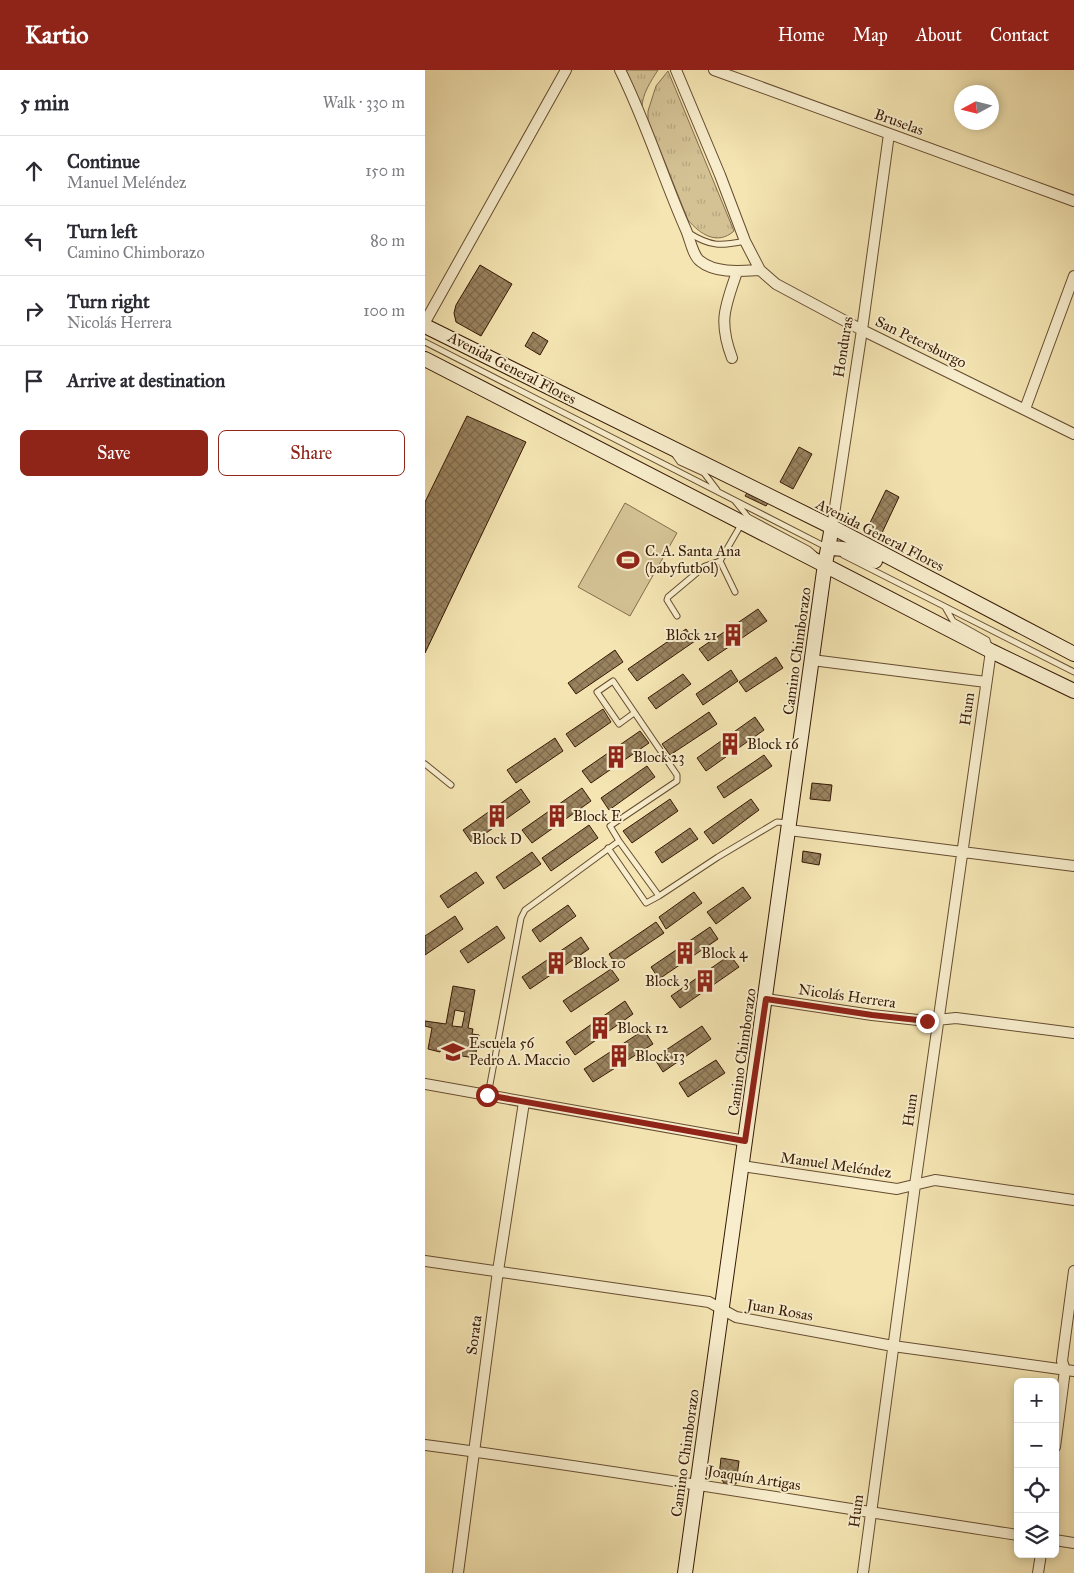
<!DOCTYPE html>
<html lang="en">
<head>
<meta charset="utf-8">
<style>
	body { margin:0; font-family:"IM FELL Great Primer",serif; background:#f2f2f3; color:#2b2b33 }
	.controls { position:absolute; right:15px; bottom:15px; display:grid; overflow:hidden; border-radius:8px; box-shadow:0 2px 8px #0003 }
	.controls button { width:45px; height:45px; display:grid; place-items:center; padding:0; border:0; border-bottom:1px solid #e1e1e2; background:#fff; color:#2b2b33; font:25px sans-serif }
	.compass { position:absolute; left:529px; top:15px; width:45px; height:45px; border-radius:50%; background:#fff; box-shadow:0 2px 8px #0003; rotate:263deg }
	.stop { position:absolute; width:15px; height:15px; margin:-11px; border:4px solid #8f2418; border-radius:50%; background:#fff }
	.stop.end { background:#8f2418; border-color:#fff; box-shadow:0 1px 5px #0008 }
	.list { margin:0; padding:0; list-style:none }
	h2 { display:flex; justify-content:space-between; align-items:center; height:65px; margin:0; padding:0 20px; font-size:21px }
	h2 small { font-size:16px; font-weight:400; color:#7c7c81 }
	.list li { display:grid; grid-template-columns:32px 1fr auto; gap:15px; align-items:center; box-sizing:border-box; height:70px; padding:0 20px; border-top:1px solid #e1e1e2 }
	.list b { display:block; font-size:19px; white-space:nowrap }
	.list p { margin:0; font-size:16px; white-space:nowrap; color:#7c7c81 }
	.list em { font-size:16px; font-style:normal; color:#7c7c81 }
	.actions { display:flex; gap:10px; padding:15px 20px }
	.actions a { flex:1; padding:11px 0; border:1px solid #8f2418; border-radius:8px; text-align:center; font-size:18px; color:#8f2418 }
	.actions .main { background:#8f2418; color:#fff }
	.icon { flex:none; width:28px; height:28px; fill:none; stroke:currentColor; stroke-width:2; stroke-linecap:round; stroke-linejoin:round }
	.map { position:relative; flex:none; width:649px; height:1503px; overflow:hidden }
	header { display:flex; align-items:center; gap:30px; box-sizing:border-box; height:70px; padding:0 25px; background:#8f2418; color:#fff }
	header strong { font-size:24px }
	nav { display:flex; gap:28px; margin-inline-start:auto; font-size:18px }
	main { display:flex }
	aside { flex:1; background:#fff }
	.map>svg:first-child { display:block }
	.grass { fill:url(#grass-tufts); stroke:#866e4d }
	.pitch { fill:#d4c295; stroke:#866e4d }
	.building { fill:url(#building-cross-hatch); stroke:#371905; fill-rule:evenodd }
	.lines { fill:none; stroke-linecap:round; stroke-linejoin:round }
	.lane-casing { stroke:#664c30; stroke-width:7 }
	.street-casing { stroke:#664c30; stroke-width:12 }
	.secondary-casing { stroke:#371905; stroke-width:16 }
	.lane { stroke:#f8eecd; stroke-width:5 }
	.street { stroke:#f8eecd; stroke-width:10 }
	.secondary { stroke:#f8eecd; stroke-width:14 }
	.route { stroke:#8f2418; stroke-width:6 }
	.labels { text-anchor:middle; stroke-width:4; stroke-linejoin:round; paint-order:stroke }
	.street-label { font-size:15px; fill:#371905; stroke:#f8eecd }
	.poi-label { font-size:15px; fill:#371905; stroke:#f8eecd; text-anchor:start }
</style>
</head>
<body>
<header>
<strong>Kartio</strong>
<nav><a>Home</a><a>Map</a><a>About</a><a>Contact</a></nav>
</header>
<main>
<aside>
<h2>5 min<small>Walk · 330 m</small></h2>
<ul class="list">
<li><svg class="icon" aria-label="ahead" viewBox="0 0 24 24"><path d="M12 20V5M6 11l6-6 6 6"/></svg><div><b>Continue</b><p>Manuel Meléndez</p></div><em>150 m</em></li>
<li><svg class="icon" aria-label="left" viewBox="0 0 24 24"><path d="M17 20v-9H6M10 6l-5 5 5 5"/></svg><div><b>Turn left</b><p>Camino Chimborazo</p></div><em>80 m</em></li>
<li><svg class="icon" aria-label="right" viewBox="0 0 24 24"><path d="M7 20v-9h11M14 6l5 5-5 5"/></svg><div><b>Turn right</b><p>Nicolás Herrera</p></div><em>100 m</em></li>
<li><svg class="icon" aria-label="arrive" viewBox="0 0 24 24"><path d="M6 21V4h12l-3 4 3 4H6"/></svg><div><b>Arrive at destination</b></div></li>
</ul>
<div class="actions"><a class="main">Save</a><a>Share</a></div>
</aside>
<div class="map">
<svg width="649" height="1503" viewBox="0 0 649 1503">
	<defs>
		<pattern id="grass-tufts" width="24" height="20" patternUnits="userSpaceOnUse" patternTransform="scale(1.25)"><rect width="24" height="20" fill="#d4c295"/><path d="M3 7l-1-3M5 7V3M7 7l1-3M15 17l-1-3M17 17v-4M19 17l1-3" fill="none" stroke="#b7a67f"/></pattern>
		<pattern id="building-cross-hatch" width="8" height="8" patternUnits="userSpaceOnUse" patternTransform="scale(1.25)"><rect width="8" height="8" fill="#99835f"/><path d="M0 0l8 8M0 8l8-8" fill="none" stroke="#7e6a4c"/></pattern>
	</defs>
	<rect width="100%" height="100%" fill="#f4e5b2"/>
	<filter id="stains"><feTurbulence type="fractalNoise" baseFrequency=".004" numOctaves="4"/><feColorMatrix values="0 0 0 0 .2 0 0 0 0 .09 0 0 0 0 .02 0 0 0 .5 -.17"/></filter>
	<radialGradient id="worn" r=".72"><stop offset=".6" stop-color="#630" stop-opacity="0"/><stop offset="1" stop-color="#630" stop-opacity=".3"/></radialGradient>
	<path class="grass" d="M201,0H233C226,11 217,24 217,38Z
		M243,1L309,161C292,176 275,164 263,150L223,50V41L231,16Z"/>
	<path class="pitch" d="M200,433L252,463L205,546L153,517Z"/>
	<path class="building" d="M55,195L87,214L56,266L31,252L29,243L31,235Z
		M108,262L123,271L115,285L100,276Z
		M42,346L101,372L0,583V432Z
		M374,377L387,384L368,419L355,412Z
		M461,420L474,427L456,465L442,459Z
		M322,423L343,433L341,436L320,426Z
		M333,539L342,551L283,591L274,579Z
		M261,559L270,571L212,611L203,599Z
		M190,580L198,592L151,624L143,613Z
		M351,587L358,598L321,622L314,612Z
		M306,600L313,611L278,635L271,624Z
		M258,604L266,614L231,639L223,628Z
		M178,639L186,652L150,677L141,664Z
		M284,642L292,654L245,685L237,674Z
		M330,647L339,660L281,701L272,688Z
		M215,661L224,673L166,713L157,701Z
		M130,668L138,681L91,713L82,700Z
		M339,685L347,696L299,728L292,717Z
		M222,696L230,707L184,740L176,728Z
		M387,713L407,715L405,731L385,729Z
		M157,718L166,731L107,773L97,760Z
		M96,719L105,732L47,773L38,760Z
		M245,729L253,741L207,773L198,761Z
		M326,729L334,740L288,774L279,762Z
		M164,755L173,768L126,801L117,788Z
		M265,758L273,769L237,793L230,782Z
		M378,781L396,784L394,795L377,792Z
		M107,782L116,794L79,819L71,807Z
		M51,802L59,813L23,838L15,826Z
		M318,817L326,828L291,854L282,842Z
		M269,822L277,833L241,859L234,847Z
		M143,835L151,846L115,872L107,860Z
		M30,846L38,859L0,885V866Z
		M231,852L239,863L191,895L184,884Z
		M72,856L80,868L43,893L35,881Z
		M285,857L293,869L234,909L226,897Z
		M156,867L164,879L105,919L97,907Z
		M305,885L314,897L255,938L246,926Z
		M186,899L194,910L146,942L138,931Z
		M28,916L50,920L43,958L48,959L47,964L54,965L50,988L37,986L38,980L33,979L32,984L21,983L22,977L17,976L15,982L3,979L7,958L0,956V951L21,954ZM30,940L40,942L37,957L27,956Z
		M200,931L208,944L150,985L141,972Z
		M277,956L286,969L238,1002L229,988Z
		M219,960L228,974L168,1012L159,999Z
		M291,990L300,1003L263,1027L254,1013Z
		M296,1388L314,1391L311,1414L299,1413L294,1406Z"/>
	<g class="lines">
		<defs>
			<path id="lane" d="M264,163C286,177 296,176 320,171
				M0,272L401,477
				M250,385L255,392L279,403L292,420
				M310,431L323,447L383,479L389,484
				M418,485L649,602
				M310,522L295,491L317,453
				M520,537L528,551L562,570L564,576
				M252,546L242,530L243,527L280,496L295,491
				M0,694L26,715
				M194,771L185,756L252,711V705L188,611L172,622L194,654L209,643
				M183,778L221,833L234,826
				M63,1025L96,848L100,840L194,771L234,826L293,787L352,752L364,753"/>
			<path id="street" d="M195,0C221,52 238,108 261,160C265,169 268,186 275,191C291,204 317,201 335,200
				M251,0L295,105L320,171L335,200L351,214L437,260L649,364
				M289,0L649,131
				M0,252L141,0
				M307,288C293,251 300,237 312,202
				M600,339L649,206
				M407,457L437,260L464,64
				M387,590L561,612
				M364,760L649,796
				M341,929L447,945L502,951L531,948L649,963
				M0,1014L320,1071
				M317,1096L472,1119L510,1110L649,1130
				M0,1191L284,1232L311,1247L468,1276L649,1301
				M0,1375C198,1401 395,1435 593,1465
				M630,1377L640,1300L637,1291L649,1201
				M630,1470L649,1473
				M33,1503L73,1201L99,1032
				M438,1503L490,1115L566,581
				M613,1503L616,1484"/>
			<path id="secondary" d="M0,256L407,457L649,584
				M0,289L566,581L649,621
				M403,478C423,478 432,482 450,491
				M260,1503L400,494L407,457"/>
		</defs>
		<use href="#lane" class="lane-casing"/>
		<use href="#street" class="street-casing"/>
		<use href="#secondary" class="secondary-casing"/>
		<use href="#lane" class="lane"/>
		<use href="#street" class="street"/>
		<use href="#secondary" class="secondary"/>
	</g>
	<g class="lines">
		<path class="route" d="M62,1025L320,1071L341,929L447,945L502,951"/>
	</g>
	<defs>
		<symbol id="stadium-bare" viewBox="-9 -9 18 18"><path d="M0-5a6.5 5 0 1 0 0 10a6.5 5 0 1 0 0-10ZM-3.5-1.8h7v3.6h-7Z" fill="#8f2418" stroke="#f8eecd" stroke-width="2.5" paint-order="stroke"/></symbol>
		<symbol id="building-bare" viewBox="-9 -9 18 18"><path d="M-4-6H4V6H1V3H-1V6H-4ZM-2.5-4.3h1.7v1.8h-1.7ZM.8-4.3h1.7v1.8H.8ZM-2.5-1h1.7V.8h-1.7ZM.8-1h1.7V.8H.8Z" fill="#8f2418" stroke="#f8eecd" stroke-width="2.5" paint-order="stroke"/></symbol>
		<symbol id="school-bare" viewBox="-9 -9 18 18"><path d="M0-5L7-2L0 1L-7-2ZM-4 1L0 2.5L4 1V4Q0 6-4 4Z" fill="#8f2418" stroke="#f8eecd" stroke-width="2.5" paint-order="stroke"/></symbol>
	</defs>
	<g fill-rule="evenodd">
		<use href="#stadium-bare" x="187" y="474" width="32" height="32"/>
		<use href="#building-bare" x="292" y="549" width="32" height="32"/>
		<use href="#building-bare" x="289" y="658" width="32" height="32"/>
		<use href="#building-bare" x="175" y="671" width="32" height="32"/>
		<use href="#building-bare" x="56" y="730" width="32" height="32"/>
		<use href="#building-bare" x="116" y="730" width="32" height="32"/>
		<use href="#building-bare" x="244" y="867" width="32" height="32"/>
		<use href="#building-bare" x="115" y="877" width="32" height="32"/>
		<use href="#building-bare" x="264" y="895" width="32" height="32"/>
		<use href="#building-bare" x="159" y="942" width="32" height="32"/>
		<use href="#school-bare" x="12" y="966" width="32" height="32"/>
		<use href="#building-bare" x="178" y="970" width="32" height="32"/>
	</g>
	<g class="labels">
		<g class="street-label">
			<text transform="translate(474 52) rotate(20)" y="5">Bruselas</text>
			<text transform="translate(496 272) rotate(26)" y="5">San Petersburgo</text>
			<text transform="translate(418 277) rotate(-81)" y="5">Honduras</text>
			<text transform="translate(87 298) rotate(27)" y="5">Avenida General Flores</text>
			<text transform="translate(455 465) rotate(27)" y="5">Avenida General Flores</text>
			<text transform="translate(372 581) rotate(-82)" y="5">Camino Chimborazo</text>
			<text transform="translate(542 639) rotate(-82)" y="5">Hum</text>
			<text transform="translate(422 926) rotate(8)" y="5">Nicolás Herrera</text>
			<text transform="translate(317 982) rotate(-82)" y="5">Camino Chimborazo</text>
			<text transform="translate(485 1040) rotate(-82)" y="5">Hum</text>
			<text transform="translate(411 1095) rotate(8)" y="5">Manuel Meléndez</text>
			<text transform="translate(355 1240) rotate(10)" y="5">Juan Rosas</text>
			<text transform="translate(49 1265) rotate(-82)" y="5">Sorata</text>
			<text transform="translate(260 1383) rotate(-82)" y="5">Camino Chimborazo</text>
			<text transform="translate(329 1408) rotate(9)" y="5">Joaquín Artigas</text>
			<text transform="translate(431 1441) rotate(-82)" y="5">Hum</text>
		</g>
		<g class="poi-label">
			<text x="220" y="486">C. A. Santa Ana<tspan x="220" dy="17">(babyfutbol)</tspan></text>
			<text x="292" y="570" text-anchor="end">Block 21</text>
			<text x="322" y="679">Block 16</text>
			<text x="208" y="692">Block 23</text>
			<text x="148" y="751">Block E</text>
			<text x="72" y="774" text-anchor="middle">Block D</text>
			<text x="276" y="888">Block 4</text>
			<text x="148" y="898">Block 10</text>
			<text x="264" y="916" text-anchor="end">Block 3</text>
			<text x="192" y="963">Block 12</text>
			<text x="44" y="978">Escuela 56<tspan x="44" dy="17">Pedro A. Maccio</tspan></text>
			<text x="210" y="991">Block 13</text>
		</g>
	</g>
	<rect width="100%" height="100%" filter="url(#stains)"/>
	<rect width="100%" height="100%" fill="url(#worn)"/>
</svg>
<div class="controls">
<button>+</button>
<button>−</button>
<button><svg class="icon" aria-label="locate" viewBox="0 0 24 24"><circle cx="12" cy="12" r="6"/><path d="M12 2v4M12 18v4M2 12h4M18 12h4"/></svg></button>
<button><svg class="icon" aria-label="layers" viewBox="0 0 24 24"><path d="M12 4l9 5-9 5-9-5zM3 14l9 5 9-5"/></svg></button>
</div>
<svg class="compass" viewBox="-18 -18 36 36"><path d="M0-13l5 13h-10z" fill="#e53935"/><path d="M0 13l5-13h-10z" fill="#7c7c81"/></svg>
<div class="stop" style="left:62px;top:1025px"></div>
<div class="stop end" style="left:502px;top:951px"></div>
</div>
</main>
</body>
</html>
